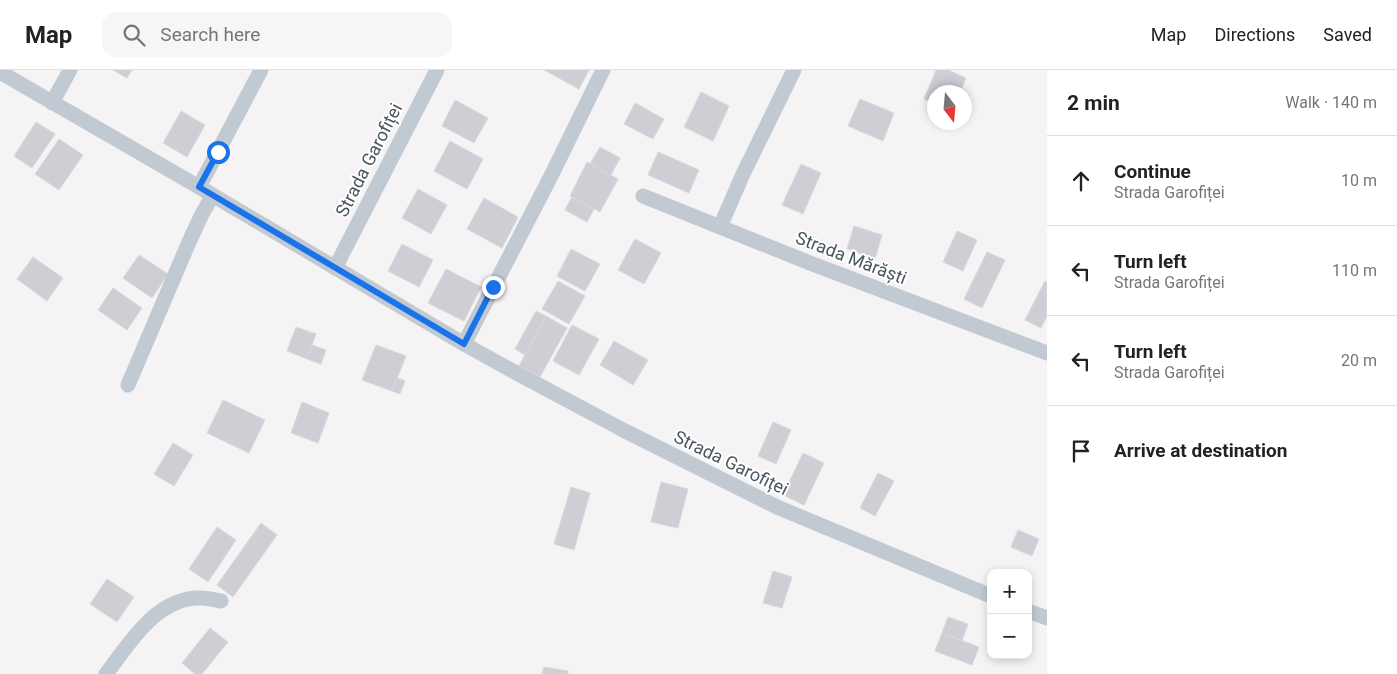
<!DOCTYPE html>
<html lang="en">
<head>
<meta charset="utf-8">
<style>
	body { margin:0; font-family:Roboto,sans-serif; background:#f6f6f6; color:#222 }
	.controls { position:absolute; right:15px; bottom:15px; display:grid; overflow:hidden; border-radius:10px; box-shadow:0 2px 8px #0003 }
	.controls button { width:45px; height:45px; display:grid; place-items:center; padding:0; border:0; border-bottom:1px solid #e0e0e0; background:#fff; color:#222; font:25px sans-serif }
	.compass { position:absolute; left:927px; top:15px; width:45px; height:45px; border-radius:50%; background:#fff; box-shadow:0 2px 8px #0003; rotate:164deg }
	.stop { position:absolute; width:15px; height:15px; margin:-11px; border:4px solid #1a73e8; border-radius:50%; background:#fff }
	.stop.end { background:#1a73e8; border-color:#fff; box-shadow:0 1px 5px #0008 }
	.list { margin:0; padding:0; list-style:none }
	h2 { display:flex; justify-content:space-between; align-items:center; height:65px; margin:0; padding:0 20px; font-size:21px }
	h2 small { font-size:16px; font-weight:400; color:#767676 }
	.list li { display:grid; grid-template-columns:32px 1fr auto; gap:15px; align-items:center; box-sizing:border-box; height:90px; padding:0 20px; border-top:1px solid #e0e0e0 }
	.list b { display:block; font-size:19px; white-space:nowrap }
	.list p { margin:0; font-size:16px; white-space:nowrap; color:#767676 }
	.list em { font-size:16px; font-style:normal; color:#767676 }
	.icon { flex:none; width:28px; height:28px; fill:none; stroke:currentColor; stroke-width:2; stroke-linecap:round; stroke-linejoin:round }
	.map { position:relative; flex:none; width:1047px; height:604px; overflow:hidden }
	header { display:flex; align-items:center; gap:30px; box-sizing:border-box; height:70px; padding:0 25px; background:#fff; border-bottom:1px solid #e0e0e0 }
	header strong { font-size:24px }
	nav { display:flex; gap:28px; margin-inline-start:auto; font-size:18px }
	.search { width:350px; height:45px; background:#f6f6f6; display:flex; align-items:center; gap:12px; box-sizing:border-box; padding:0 18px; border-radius:15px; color:#767676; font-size:19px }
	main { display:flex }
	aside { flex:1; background:#fff }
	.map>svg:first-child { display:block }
	.building { fill:#cdcfd5; stroke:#d7d9de }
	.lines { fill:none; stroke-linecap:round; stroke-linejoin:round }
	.street { stroke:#c1cad2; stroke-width:15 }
	.route { stroke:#1a73e8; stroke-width:6 }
	.labels { text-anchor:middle; stroke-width:4; stroke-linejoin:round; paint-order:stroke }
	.street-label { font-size:18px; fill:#4a5661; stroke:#fff }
</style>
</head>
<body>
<header>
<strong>Map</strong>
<div class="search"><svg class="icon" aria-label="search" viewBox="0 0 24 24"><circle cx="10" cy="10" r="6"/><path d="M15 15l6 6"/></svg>Search here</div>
<nav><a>Map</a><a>Directions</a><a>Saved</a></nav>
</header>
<main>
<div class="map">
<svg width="1047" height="604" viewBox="0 0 1047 604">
	<rect width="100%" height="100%" fill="#f5f3f3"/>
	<path class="building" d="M113,0H132L127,8Z
		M544,0H589L579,19Z
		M936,0H948L966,8L960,22H934V33L924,29Z
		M701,22L729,36L713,71L684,57Z
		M860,29L894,43L883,71L848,56Z
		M455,30L488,48L474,73L442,56Z
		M635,33L664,49L653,69L624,54Z
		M181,41L205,55L187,87L163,73Z
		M36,52L55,64L32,98L14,86Z
		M59,69L83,85L59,120L35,104Z
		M450,71L483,89L467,119L434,101Z
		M600,77L620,88L611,105L590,94Z
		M658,82L699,100L689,123L648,105Z
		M587,92L618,109L600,142L570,126Z
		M801,94L821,103L803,144L782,135Z
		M418,119L447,135L431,164L402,148Z
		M572,127L594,139L587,152L565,140Z
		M484,128L518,147L502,178L467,159Z
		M854,156L882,165L875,189L847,179Z
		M957,161L977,170L963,201L943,192Z
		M635,169L661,183L644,214L618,200Z
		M402,174L433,190L419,217L388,201Z
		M571,179L600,194L585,221L557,206Z
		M987,182L1005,190L982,238L964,229Z
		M139,185L168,204L152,228L123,208Z
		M33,187L63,208L47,231L17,209Z
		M446,199L481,217L464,251L428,233Z
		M558,211L585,226L569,254L542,239Z
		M1045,211L1047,212V246L1041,258L1025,250Z
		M113,218L142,238L127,260L98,240Z
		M536,241L546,246L525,285L515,279Z
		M546,246L567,258L540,307L519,296Z
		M572,255L599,269L579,305L553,291Z
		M296,257L316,264L307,289L287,281Z
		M614,271L648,290L633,315L600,295Z
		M312,275L326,280L321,294L307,289Z
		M376,275L406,286L392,321L362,310Z
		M397,308L405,311L400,324L392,321Z
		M223,330L265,350L249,383L207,363Z
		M302,332L329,343L318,373L291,363Z
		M773,352L791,360L776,394L758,386Z
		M173,373L193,385L174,416L154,404Z
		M803,383L824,393L804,435L783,425Z
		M878,403L894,411L875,446L860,438Z
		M661,412L688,419L678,458L651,452Z
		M571,417L590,423L574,480L554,474Z
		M261,453L277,465L233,527L217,515Z
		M217,457L236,470L208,512L189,499Z
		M1018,460L1039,469L1032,486L1011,477Z
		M773,501L792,507L782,538L763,533Z
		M107,509L134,527L117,552L90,534Z
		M948,547L968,554L962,571L942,563Z
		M210,558L228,572L202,604H195L182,593Z
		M942,563L979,577L972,595L935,581Z
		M544,597L568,601V604H542Z"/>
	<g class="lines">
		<path class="street" d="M0,2L199,117L464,274L520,305L625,361L777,437L991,526
			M52,33L70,0
			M199,117L261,0
			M643,126L810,193L1047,283
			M720,157L743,104L794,0
			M335,198L437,0
			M464,274L551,106L603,0
			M128,315L189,172L202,144L213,125
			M1028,541L1047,548
			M106,604C130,573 157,526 202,528C208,528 215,530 221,531"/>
	</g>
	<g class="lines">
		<path class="route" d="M218,82L199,117L464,274L493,217"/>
	</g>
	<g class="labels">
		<g class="street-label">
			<text transform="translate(369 90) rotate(-63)" y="6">Strada Garofiței</text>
			<text transform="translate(851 188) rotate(21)" y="6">Strada Mărăști</text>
			<text transform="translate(731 393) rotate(26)" y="6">Strada Garofiței</text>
		</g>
	</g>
</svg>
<div class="controls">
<button>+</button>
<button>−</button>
</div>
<svg class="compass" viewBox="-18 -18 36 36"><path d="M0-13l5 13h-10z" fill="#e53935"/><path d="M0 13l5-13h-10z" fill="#767676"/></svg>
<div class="stop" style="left:218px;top:82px"></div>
<div class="stop end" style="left:493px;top:217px"></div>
</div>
<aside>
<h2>2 min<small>Walk · 140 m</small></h2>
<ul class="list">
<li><svg class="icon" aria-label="ahead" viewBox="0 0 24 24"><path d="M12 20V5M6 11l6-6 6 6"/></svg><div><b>Continue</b><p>Strada Garofiței</p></div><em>10 m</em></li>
<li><svg class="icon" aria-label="left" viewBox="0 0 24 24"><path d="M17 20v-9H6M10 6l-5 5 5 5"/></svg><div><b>Turn left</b><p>Strada Garofiței</p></div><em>110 m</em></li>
<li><svg class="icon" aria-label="left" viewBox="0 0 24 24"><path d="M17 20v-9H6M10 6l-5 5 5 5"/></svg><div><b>Turn left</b><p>Strada Garofiței</p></div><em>20 m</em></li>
<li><svg class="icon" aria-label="arrive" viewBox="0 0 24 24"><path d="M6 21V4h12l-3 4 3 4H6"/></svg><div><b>Arrive at destination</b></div></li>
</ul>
</aside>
</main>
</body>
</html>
